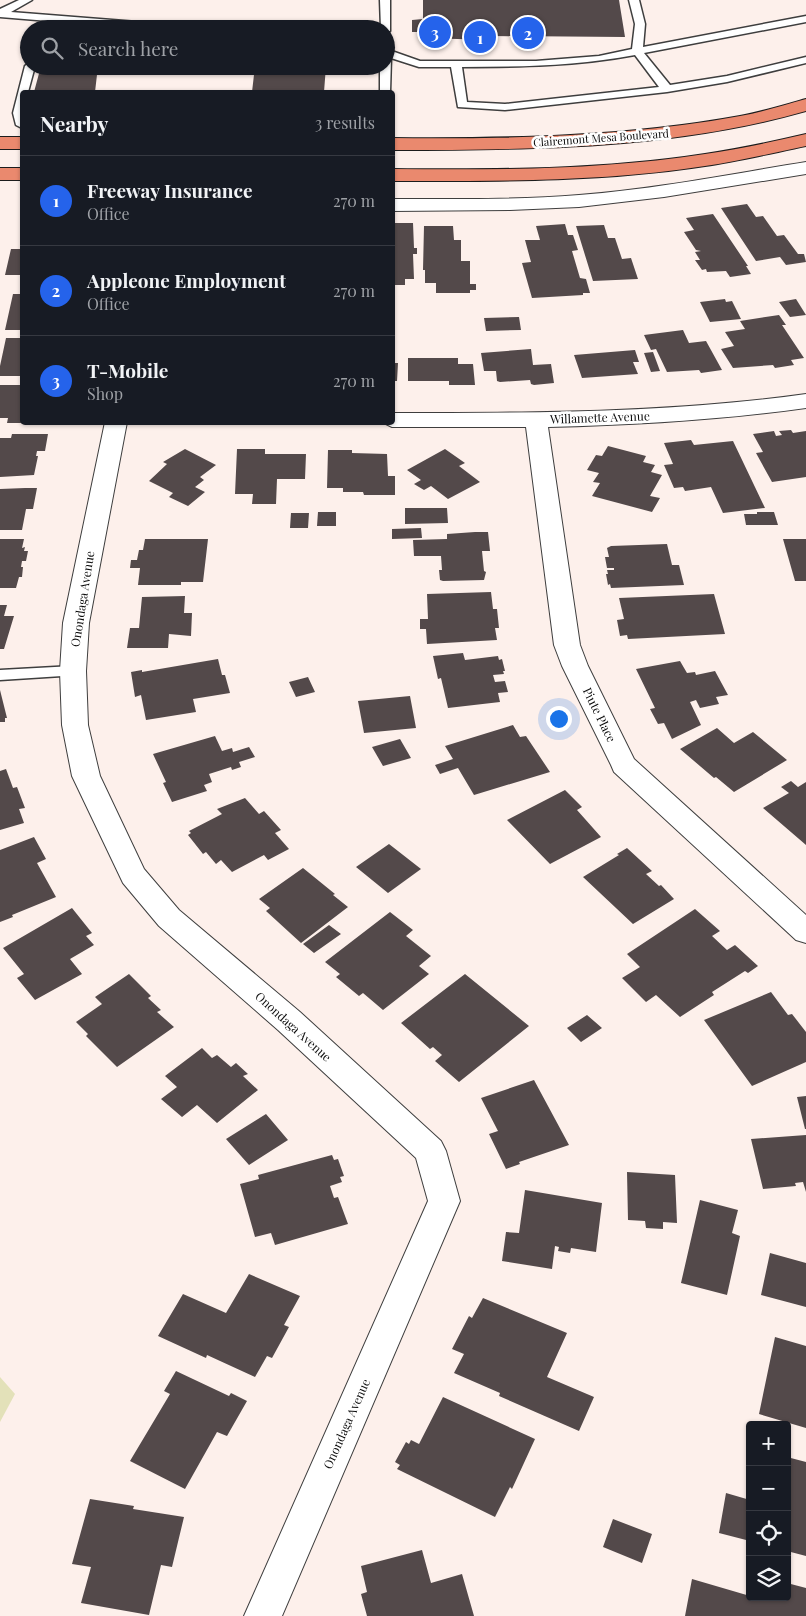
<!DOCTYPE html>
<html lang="en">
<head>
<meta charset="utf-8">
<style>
	body { margin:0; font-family:"Playfair Display",serif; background:#242831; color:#f1f3f6 }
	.controls { position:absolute; right:15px; bottom:15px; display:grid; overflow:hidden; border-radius:5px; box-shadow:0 1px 4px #0004 }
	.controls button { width:45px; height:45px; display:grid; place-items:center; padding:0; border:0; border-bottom:1px solid #363941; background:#171b24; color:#f1f3f6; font:25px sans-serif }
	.you { position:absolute; left:558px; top:718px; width:18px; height:18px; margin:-12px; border:4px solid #fff; border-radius:50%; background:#1a73e8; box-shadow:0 0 0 8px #1a73e833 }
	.badge { display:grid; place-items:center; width:32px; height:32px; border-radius:50%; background:#2563eb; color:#fff; font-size:16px; font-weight:700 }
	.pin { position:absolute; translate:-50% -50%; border:2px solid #fff; box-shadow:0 1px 5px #0006 }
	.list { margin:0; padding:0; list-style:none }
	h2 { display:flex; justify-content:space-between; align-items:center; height:65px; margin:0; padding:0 20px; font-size:21px }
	h2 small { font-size:16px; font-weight:400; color:#9ea1a6 }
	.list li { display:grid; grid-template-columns:32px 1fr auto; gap:15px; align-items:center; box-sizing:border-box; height:90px; padding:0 20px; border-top:1px solid #363941 }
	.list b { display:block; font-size:19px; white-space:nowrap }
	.list p { margin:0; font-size:16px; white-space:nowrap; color:#9ea1a6 }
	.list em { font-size:16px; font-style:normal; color:#9ea1a6 }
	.icon { flex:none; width:28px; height:28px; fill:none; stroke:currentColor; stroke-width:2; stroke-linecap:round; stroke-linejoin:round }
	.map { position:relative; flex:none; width:806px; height:1616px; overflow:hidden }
	.search { position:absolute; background:#171b24; box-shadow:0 1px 4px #0004; left:20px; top:20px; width:375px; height:55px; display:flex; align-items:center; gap:12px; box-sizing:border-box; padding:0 18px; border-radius:28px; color:#9ea1a6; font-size:19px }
	.panel { position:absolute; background:#171b24; box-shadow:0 1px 4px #0004; left:20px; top:90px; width:375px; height:335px; border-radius:5px }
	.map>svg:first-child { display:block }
	.green { fill:#e3e1b9 }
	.building { fill:#53494a }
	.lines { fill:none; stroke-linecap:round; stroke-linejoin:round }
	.lane-casing { stroke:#3e3e3e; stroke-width:3 }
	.street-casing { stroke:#3e3e3e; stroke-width:2 }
	.primary-casing { stroke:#1c1c1c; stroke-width:2 }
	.lane { fill:#fff; fill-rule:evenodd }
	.street { fill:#fff; fill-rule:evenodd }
	.primary { fill:#ea896e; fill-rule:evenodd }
	.labels { text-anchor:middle; stroke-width:5; stroke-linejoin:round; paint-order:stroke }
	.far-street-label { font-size:11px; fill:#0b0b0b; stroke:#fff }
	.street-label { font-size:12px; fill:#0b0b0b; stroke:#fff }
</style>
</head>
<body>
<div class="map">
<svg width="806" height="1616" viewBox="0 0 806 1616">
	<rect width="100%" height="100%" fill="#fdf0eb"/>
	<path class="green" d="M0,1377L15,1394L0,1422Z"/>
	<path class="building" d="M423,0H619L625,37L492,36V40L423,38L422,32H412V20L423,19Z
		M41,66H98L95,92H34Z
		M255,66H326L324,92H252Z
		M747,204L756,217L763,216L777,236L784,235L798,254H804L806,262L786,265L780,257L756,261L721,208Z
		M713,214L748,266H746L751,274L730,277L726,271L707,272L706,269L702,270L695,260H700L695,252L701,251L696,250L684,232L694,230L686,218Z
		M392,223H413L414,248H417V254H413L414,279H405V285H392Z
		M565,224L568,235H573L578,250L572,251L580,278L586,279L590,293H583V295L532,298L522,263L531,262L525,240H540L536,226Z
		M604,225L608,238H615L622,259L631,258L638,279L593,281L576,226Z
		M424,226H453L454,240H461V261H470V284H476V290H470V293H436V283H425V270H423Z
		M11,249H22V275H5Z
		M13,294H22V330H5Z
		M725,299L726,302L732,301L741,319L710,322L700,302Z
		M796,299L806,315L790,317L779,302Z
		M779,315L786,325H782L804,358L791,360L794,365L775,368L773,365L733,368L721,349L734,346L725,332L745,329L740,321Z
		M519,317L521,330L486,331L484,318Z
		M683,330L689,343L706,341L722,370L701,373L699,370L667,372L656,349L651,350L644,335Z
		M6,338H22V376H0V366Z
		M531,349L533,365L551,364L554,383L534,385L531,384L530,380L500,382L497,381L496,371H484L481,353Z
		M635,350L639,362H633L638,374L582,378L574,355Z
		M653,352L660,371L651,372L644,353Z
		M408,358H458V364H473L475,385H449V381H408Z
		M392,363H398L397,381H392Z
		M0,385H22V423H7L8,418H0Z
		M791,430L793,433L806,431V477L772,482L756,453L763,452L753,434L774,431L776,436L782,435L779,431Z
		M12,434H48L45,451H37L36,456H38L34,475L0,477V438H11Z
		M691,440L694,445L733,441L765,508L723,513L711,487L685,491L683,487L674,488L664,465L673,464L664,443Z
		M608,446L646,456L643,462L655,465L651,472L662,475L650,496L660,498L652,512L592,496L600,483L593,482L599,473L587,470L596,455L602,456Z
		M185,449L216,465L200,477L204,480L195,487L205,492L188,506L169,497L173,493L149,481L167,464L163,462Z
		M237,449H265V454H306L305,479H277L276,504H252L253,494H235Z
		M445,449L465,463L459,466L480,482L448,499L431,486L424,490L414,484L421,480L407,470Z
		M328,450H352V453L387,454L388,476H395V495H364L363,492H343V488H327Z
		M25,488H37L33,509H26L22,530H0V489Z
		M405,508H447L448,523L405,524Z
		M318,512H336V526H317Z
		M757,512H774L778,525H746L744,514H757Z
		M291,513H309L308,528H290Z
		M421,528L422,538L392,539V529Z
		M475,532H488L490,551H482L484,571L486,572L484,580L443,581L440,580L439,570H442L441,556H414L413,540L447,539V534Z
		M0,539H24L22,548L25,547L24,551H28L26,561H22L21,567H23L22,577H19L16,588H0Z
		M145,539H208L203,582H181V585H138L140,568H130L131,560H137L139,550H143Z
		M783,539H806V581H795Z
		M667,544L672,565H679L684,585L611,588L610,584L608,585L606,574H608L607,570H614V568H607L605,557H609L607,548L611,546Z
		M491,592L493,609H497L499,628H495L497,640L427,644L426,629H420V619H428L427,594Z
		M714,594L725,634L628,639L627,635L620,636L617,620L624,619L619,598Z
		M185,596L184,613H192L191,636L169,634L168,648H127L130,628H139L142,597Z
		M0,605H7L4,616H14L4,649H0Z
		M463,653L465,660L498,656L499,660L502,659L505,671H503L504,674L493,675L495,682L505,681L508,692L498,693L500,702L448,708L441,678L438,679L433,656Z
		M218,659L222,675H225L230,693L193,699L196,712L146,720L141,695L135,697L131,672L142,670V672Z
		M680,661L687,673L695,672L696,675L715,671L728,695L716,697L719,704L700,708L696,700L690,702L701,725L672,739L664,723L658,724L650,709L655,708L636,669Z
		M308,677L315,692L296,697L289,682Z
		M0,690L7,718H5V722H0Z
		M410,696L416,728L364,733L358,701Z
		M513,725L520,737L526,736L550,772L474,795L458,768L440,774L435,765L453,759L445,746Z
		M717,728L734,743L753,732L787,760L734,792L716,777L714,778L680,749Z
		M215,736L222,751L232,748L233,752L249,747L255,757L239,762L241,767L232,770L231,767L209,774L212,782L204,785L207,791L172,802L163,783L166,782L153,754Z
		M400,739L411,758L383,766L372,747Z
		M6,769L13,788L17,787L25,808L19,809L24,823L0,830V771Z
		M791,781L798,787L806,782V845L763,808L789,793L781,787Z
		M565,790L582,807L577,810L601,837L550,864L507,820Z
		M245,798L259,814L264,811L281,830L275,833L289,849L268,860L264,855L232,872L221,860L216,864L206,852L203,854L188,835L191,833L189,831L222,814L217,809Z
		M34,837L46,859L37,863L56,897L12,915L13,917L0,922V850Z
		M389,844L421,869L388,893L356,867Z
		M627,848L652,871L646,874L659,886L661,885L674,899L633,924L583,877L619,855L617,854Z
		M303,868L335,894L333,895L348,907L301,943L266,911L270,908L259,899Z
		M72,908L92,933L86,936L94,945L70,959L82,974L35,1000L17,978L24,974L3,948Z
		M695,909L720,931L712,936L727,950L735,945L758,966L748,973L745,971L712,992L714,995L680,1017L656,995L646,1002L622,978L640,967L627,954Z
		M390,912L413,930L406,936L431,956L419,966L429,974L383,1010L363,993L359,996L336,977L340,974L325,962Z
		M329,925L341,934L314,953L303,944Z
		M129,974L151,996L148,998L161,1010L157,1012L174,1027L117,1067L86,1036L88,1034L76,1022L102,1004L95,997Z
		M465,974L529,1026L459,1082L435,1061L442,1055L433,1047L430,1049L401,1023Z
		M771,992L788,1015L792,1014L806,1032V1062L752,1086L704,1020Z
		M587,1015L602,1028L581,1042L567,1028Z
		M202,1048L212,1058L217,1055L231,1067L236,1063L248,1074L243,1076L258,1090L217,1123L197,1105L182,1117L161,1099L177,1087L165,1076Z
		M534,1080L569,1145L519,1162L520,1164L506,1169L489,1134L498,1131L481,1098Z
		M806,1096V1129H805L797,1097Z
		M266,1114L288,1140L249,1165L226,1139Z
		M806,1135V1192L803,1182L795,1183L796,1186L763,1189L751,1139Z
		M332,1155L334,1160L338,1159L344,1176L340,1177L342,1182L330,1186L334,1198L338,1197L348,1224L275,1245L271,1233L255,1237L240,1184L259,1179L258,1175Z
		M627,1172L675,1175L677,1223L663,1222V1229L646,1228L645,1221L628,1220Z
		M525,1190L602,1203L596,1252L571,1248L570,1253L558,1251L559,1247L555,1246L552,1269L502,1261L506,1232L519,1233Z
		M700,1200L738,1210L732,1233L740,1236L727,1295L681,1283Z
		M770,1253L806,1263V1307L761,1295Z
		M249,1274L300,1296L284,1325L289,1327L272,1358L267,1356L255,1377L207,1355L206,1358L158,1336L183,1294L226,1313Z
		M483,1298L567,1333L547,1377L594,1397L579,1431L499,1396L500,1393L454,1373L464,1354L452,1349L469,1316L472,1318Z
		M775,1337L806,1346V1428L759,1414Z
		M176,1371L229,1396L231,1393L247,1401L227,1436L217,1432L185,1489L130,1461L170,1394L164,1391Z
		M443,1397L535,1439L512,1489L510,1487L495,1517L397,1469L400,1465L395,1462L406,1442L409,1444L411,1440L419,1444Z
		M787,1457L806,1462V1556L787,1551Z
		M726,1493L750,1500V1541L719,1533Z
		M90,1499L134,1506L133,1509L184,1517L172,1567L161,1565L149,1615L81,1603L91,1567L72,1564Z
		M613,1519L652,1534L642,1563L603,1547Z
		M422,1550L431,1583L462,1574L474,1616H367L361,1594L367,1592L361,1566Z
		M692,1579L750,1596V1597L759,1598L787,1597V1583L806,1588V1616H685Z"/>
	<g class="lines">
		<defs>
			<path id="lane" d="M19,0H32L11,12L188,26L193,29H146L0,17V9Z
				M380,0H390V31L386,32V29H381Z
				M629,0H639L645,24L643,47L806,16V22L644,53L670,85L727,76L806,57V63L727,82L667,92L505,110L458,107L451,67H419L391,58L390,92H380V66H386V49L420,61H536L599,56L632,49L635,24ZM635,55L659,87L505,104L467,102L462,67C520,67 577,66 635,55Z
				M29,63V66H35L28,92H22V128L16,125L13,113L25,66Z
				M73,666L78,667L81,671L78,675L0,680V670Z"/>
			<path id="street" d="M806,162V174L664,197L579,207L510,210L392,211V199C455,199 517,200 579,195C656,189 731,174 806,162Z
				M806,394V408C720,420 635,425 548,427L580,645L588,666L634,759L806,915V943L796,940L614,772L611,765L562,666L554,645L526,427H392L382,422H392V413C531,413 669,413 806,394Z
				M105,422H127L89,623L86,671L88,725L100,776L144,869L179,910L300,1012L441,1141L446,1151L460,1201L282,1616H244L428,1201L416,1158L278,1030L159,926L123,883L72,776L62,725L60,671L63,623Z"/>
			<path id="primary" d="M806,99V111C672,149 531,150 392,150V138C509,139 625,137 740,116C762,112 784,105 806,99Z
				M806,134V146C772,153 739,161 705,166C602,182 497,181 392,181V169C497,170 602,170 705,154C739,149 772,142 806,134Z
				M0,137H22V149H0Z
				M0,168H22V180H0Z"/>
		</defs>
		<use href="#lane" class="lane-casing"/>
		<use href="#street" class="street-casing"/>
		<use href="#primary" class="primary-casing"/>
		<use href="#lane" class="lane"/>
		<use href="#street" class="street"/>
		<use href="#primary" class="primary"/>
	</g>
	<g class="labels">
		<g class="far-street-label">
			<text transform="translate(601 138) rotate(-4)" y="4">Clairemont Mesa Boulevard</text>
		</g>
		<g class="street-label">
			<text transform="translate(600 418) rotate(-2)" y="4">Willamette Avenue</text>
			<text transform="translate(83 599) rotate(-81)" y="4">Onondaga Avenue</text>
			<text transform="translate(599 715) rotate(64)" y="4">Piute Place</text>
			<text transform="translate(293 1027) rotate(42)" y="4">Onondaga Avenue</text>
			<text transform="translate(347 1424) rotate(-66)" y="4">Onondaga Avenue</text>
		</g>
	</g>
</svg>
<div class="controls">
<button>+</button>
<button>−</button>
<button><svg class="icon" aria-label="locate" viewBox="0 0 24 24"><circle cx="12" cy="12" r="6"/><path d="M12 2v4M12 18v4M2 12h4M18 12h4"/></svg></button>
<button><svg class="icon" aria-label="layers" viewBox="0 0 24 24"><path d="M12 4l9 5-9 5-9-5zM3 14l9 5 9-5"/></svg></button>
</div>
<div class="you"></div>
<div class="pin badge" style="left:480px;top:37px">1</div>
<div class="pin badge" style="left:528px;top:33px">2</div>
<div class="pin badge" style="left:435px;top:32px">3</div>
<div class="search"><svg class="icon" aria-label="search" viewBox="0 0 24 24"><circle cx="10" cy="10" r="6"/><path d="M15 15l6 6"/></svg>Search here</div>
<section class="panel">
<h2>Nearby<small>3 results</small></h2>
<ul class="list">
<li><span class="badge">1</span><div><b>Freeway Insurance</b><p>Office</p></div><em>270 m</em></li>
<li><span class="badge">2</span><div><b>Appleone Employment</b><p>Office</p></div><em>270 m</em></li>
<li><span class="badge">3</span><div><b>T-Mobile</b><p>Shop</p></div><em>270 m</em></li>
</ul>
</section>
</div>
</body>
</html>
